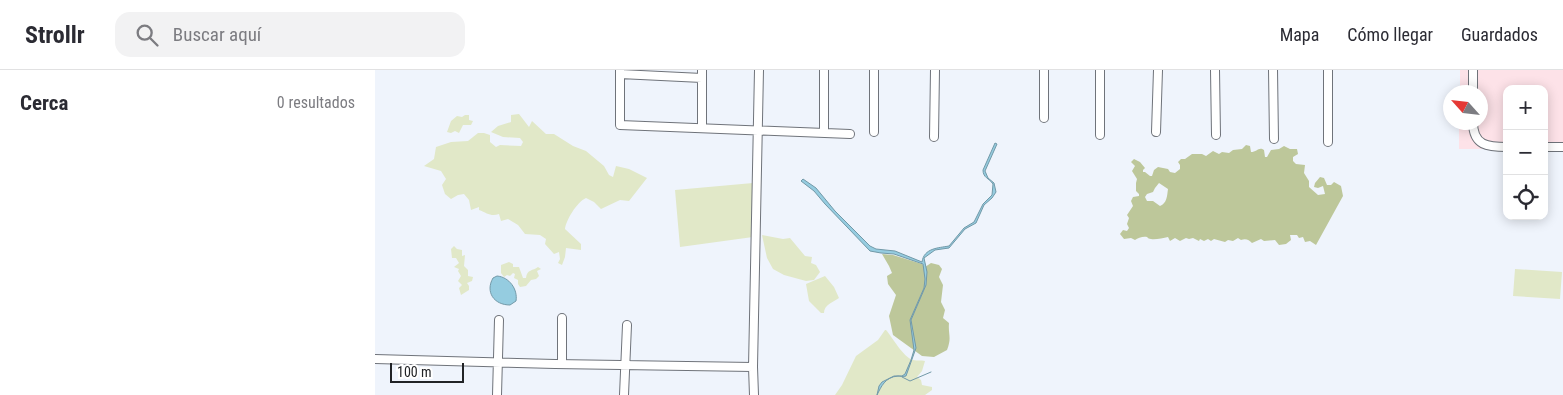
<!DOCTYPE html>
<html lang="es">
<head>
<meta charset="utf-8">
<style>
	body { margin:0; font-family:"Roboto Condensed",sans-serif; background:#f2f2f3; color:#2b2b33 }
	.controls { position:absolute; right:15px; top:15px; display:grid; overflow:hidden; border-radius:10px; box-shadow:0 2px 12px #0003 }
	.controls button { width:45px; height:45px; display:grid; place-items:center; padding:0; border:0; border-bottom:1px solid #e1e1e2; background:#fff; color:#2b2b33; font:25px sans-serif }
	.compass { position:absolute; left:1068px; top:15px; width:45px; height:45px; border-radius:50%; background:#fff; box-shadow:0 2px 12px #0003; rotate:297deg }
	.scale { position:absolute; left:15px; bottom:12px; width:74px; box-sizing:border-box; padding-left:5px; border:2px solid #212326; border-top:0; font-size:14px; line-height:18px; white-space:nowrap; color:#212326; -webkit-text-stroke:4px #fff; paint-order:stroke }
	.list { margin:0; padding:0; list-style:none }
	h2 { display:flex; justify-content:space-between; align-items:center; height:65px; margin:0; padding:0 20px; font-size:21px }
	h2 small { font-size:16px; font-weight:400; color:#7c7c81 }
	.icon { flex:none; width:28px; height:28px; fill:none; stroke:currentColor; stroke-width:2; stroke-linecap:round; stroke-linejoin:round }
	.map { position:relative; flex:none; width:1188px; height:325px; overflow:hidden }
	header { display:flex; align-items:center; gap:30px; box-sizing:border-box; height:70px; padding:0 25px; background:#fff; border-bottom:1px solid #e1e1e2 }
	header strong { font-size:24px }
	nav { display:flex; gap:28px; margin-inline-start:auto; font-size:18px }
	.search { width:350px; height:45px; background:#f2f2f3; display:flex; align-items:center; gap:12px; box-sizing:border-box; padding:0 18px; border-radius:15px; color:#7c7c81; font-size:19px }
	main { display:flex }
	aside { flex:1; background:#fff }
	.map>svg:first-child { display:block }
	.commercial { fill:#fde2e8 }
	.green { fill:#e1e8c8 }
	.forest { fill:#bdc79a; fill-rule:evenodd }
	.water { fill:#95cce0; stroke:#7299a8 }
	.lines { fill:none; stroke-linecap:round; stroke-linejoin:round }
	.stream { stroke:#7299a8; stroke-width:1 }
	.minor-casing { stroke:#6f737a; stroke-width:10 }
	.minor { stroke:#fff; stroke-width:8 }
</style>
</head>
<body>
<header>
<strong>Strollr</strong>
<div class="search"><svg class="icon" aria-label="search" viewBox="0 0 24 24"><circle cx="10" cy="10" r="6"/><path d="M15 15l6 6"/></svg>Buscar aquí</div>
<nav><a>Mapa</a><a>Cómo llegar</a><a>Guardados</a></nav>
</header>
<main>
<aside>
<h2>Cerca<small>0 resultados</small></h2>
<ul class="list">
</ul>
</aside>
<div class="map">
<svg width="1188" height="325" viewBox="0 0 1188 325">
	<rect width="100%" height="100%" fill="#eff4fc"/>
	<path class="commercial" d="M1085,0H1188V79H1169V19H1132V79H1084V53L1106,52V22H1085Z"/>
	<path class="green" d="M144,44L154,57L157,51L171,64H179L198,76L211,81L229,96L234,105L238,107L241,96L254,99L272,108L254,131L245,130L226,139L219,132L211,128C202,132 191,150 190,159L206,174V180L191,178L190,187L187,195L183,193L185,189L184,182L179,184L170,174L171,169L165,165L150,164L143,155L133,149L126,151L124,144C116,147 112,143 104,140V137L96,140L94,130L89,124L83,125L76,129L70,124L67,115L71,109L66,101L49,96L59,89L61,77L76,72L93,71L103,63H109L115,65V72L121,77L125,75L146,76L148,72L145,68L128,67L116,62L123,56L136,52V45Z
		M90,45H94V50L98,51L96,55H88L84,63L80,61L76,63L72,62L76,51L82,46L87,47Z
		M378,113V167L305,177L300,120Z
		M387,165L408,169L415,168L430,186L437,187L436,193L441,195L445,202L439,210L431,211L409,205L398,199L392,188Z
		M79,176L82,179L87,180V186L90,185L89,196L93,200V206L98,207L97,211L92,213L94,216V220L86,225L84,218L87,215L83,211L86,206L83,201L84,199L79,197L84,193L81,188H77L76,179Z
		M134,192L138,194V197H144L148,208H151C152,199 158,201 163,197L166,199L162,201L164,206L161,209L156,210L151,216L145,217L143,214V210L139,208L140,204L138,203L135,206L132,205L129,207L126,203V195Z
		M1140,199L1187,202L1185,229L1138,226Z
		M450,206L459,217L464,228C458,232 449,235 449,243H446L434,231L431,214Z
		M510,260H511C518,268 528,287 538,290C543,291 546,290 550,291L547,301L542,307L546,310L547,315L557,317V320L550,325H460L467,315L481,286L503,270Z"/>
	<path class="forest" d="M871,75L875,76L876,82C882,82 884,76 889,80L890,87H892L896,80L904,79L909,76L915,79H922L923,84L918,87V91L921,94L930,95L929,103L934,111V117L943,125L950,124L948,116L943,118L939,117L940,113L945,107L949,108L952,115H956L959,112L966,116L968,126L941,175L935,171L930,172L928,167L924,168L922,165H915L916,170L911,174L904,175L900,170L889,171L886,169L877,173C874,170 871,168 866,170L863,168L858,171L853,170L850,172L839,169L836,171L833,169L829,171L825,169L824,171L818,168L814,169L811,168L805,171L800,168L795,171L793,167C788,168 780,170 776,169C774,169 773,168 772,167C768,166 763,168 760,170L756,168L749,169L745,164L748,160L752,161L754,158L752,154L754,148L752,145L758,136L756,131L758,127L764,126V124L761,121V113L762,109L757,101L760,96L756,92L759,89L765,92L770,98L768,100V102H770L775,106H777L779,100L783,97L793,99L795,102L800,103L805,99V95L803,92L806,89H810L817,84H827L831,86L838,81L844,84L847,82L854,83L858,80L867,79ZM784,113L793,119C792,126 792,133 785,136L778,131H772L770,127L772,124L778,122L780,118Z
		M507,184L518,185L547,194L550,197L556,193L564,195L567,199L564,207L568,215L566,232L570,240L568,248L574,253C573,265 577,267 572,280L559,287L547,286L518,265L514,246L521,225L513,214L512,206L517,203L514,196Z"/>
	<path class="water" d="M620,73L622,74L610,101L613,108L619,113L621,122L617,128L609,135L601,153L590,159L574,178L560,180L549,188L552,202L551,215L536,250L541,278L531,306C528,307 525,306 523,306C510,307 506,317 502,325L504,316L507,312L519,306H527L530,304L536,290L539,280L535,250L549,218L550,209L548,194L519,184L506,183L495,181L450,134L439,121L426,111L428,109L441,118L460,141L495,176L501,179L520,181L547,192C549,178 563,178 574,176L589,158L599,152L608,134L617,125L618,114C614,108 608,108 608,100Z
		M122,206C134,207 143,219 141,231L135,235C119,235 110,222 118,208Z"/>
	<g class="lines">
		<path class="stream" d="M527,307L535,311L556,302"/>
		<defs>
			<path id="minor" d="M245,0V55L475,64
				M499,0V62
				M669,0V48
				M725,0V65
				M840,0L841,65
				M898,0L899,69
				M953,0V72
				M245,4L327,8
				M1098,22V0
				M1098,52C1098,76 1113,77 1132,77
				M327,58V0
				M781,62L783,0
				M449,63V0
				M559,67L560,0
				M1169,77H1188
				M0,289L180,294L378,297
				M187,294V248
				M122,325L124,250
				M249,325L252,255
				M379,325L378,297L384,0"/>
		</defs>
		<use href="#minor" class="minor-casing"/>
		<use href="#minor" class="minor"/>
	</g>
</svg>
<div class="controls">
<button>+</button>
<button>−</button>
<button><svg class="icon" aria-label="locate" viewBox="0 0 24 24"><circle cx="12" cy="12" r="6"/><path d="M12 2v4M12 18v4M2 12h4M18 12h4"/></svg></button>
</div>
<svg class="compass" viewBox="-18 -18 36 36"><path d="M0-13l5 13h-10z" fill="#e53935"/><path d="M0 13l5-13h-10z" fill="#7c7c81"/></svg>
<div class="scale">100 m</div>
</div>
</main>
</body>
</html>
